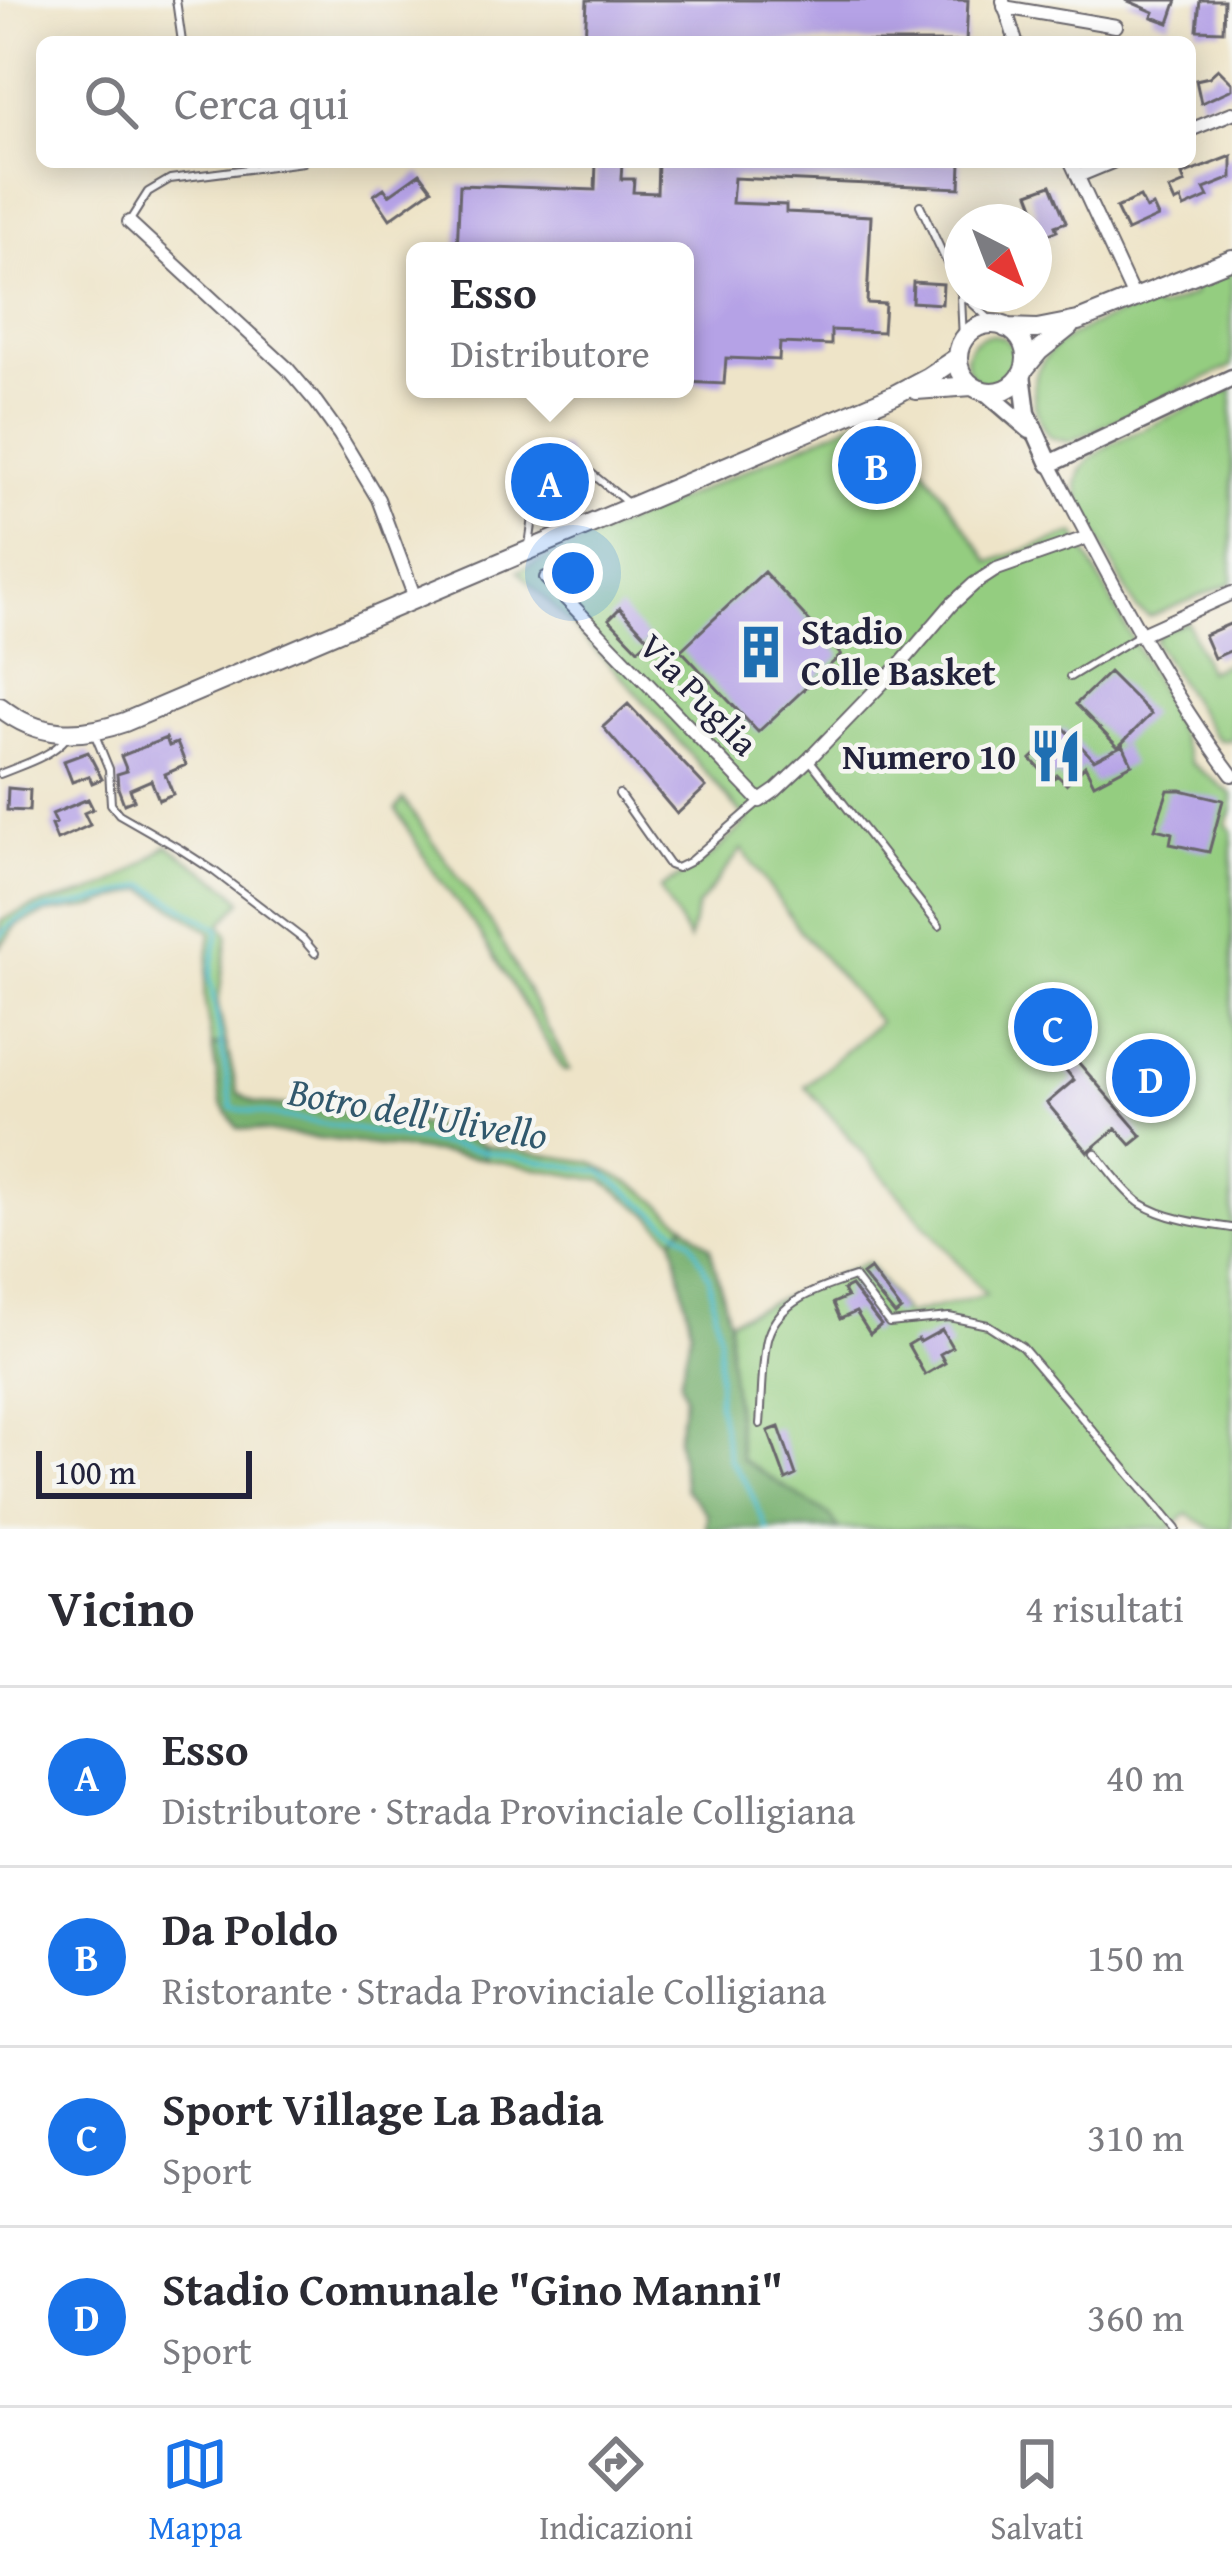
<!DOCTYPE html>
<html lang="it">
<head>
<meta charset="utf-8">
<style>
	body { margin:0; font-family:"Gentium Book Plus",serif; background:#f7f7f7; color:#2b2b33 }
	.compass { position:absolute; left:944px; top:204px; width:108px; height:108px; border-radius:50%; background:#fff; box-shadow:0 6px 30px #0003; rotate:138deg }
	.scale { position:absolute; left:36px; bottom:30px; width:216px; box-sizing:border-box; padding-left:12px; border:6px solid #22223b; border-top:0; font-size:33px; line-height:42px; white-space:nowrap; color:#22223b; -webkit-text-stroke:9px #f6f6f2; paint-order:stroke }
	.you { position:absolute; left:573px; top:573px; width:42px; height:42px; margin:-30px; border:9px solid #fff; border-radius:50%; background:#1a73e8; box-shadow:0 0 0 18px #1a73e833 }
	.badge { display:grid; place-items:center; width:78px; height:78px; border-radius:50%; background:#1a73e8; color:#fff; font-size:39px; font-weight:700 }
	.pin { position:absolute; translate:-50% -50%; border:6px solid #fff; box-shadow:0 3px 12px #0006 }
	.popup { position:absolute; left:406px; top:242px; width:288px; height:156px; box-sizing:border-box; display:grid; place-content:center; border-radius:18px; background:#fff; filter:drop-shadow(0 3px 9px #0005); font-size:39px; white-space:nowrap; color:#7c7c81 }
	.popup b { font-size:45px; color:#2b2b33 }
	.popup::after { content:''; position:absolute; left:50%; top:100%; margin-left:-24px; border:24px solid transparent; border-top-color:#fff }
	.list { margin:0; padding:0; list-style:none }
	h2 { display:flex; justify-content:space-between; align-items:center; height:156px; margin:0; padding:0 48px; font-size:51px }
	h2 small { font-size:39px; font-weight:400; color:#7c7c81 }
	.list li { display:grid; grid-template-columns:78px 1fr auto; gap:36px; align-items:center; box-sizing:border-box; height:180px; padding:0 48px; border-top:3px solid #e1e1e2 }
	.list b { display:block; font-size:45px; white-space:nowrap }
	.list p { margin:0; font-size:39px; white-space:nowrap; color:#7c7c81 }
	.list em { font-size:39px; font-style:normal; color:#7c7c81 }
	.icon { flex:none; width:66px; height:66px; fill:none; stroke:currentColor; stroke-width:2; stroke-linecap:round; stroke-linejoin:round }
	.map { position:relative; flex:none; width:1232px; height:1529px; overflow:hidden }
	.search { position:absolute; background:#fff; box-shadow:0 6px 30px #0003; left:36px; right:36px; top:36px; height:132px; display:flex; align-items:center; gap:30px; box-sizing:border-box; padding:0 42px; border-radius:18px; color:#7c7c81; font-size:45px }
	.sheet { height:876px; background:#fff }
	nav { display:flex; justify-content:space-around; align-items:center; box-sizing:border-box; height:168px; border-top:3px solid #e1e1e2; background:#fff; font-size:33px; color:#7c7c81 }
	nav a { display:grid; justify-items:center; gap:6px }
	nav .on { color:#1a73e8 }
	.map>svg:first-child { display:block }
	.green { fill:#94cd80; stroke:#5b785e; stroke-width:3 }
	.forest { fill:#77b06e; stroke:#4c6954; stroke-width:3 }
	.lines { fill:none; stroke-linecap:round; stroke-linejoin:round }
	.stream { stroke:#4ebbc9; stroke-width:4.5 }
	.building { fill:#b5a2e6 }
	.service-casing { stroke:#69666c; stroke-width:10 }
	.minor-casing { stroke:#69666c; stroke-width:16 }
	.tertiary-casing { stroke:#69666c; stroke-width:21 }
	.secondary-casing { stroke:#69666c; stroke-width:22 }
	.service { stroke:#fff; stroke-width:6 }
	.minor { stroke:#fff; stroke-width:12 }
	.tertiary { stroke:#fff; stroke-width:16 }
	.secondary { stroke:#fff; stroke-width:18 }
	.labels { text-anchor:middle; stroke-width:9; stroke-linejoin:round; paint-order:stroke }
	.poi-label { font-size:36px; font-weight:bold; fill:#22223b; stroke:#f6f6f2; text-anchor:start }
	.street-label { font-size:36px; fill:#22223b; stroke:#f6f6f2 }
	.water-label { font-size:39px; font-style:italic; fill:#31586d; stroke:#f6f6f2 }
</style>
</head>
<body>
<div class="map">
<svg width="1232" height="1529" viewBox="0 0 1232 1529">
	<rect width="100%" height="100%" fill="#f6f6f2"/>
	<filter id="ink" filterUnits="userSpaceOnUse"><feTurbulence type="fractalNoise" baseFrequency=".00833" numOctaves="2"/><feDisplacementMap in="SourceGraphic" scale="24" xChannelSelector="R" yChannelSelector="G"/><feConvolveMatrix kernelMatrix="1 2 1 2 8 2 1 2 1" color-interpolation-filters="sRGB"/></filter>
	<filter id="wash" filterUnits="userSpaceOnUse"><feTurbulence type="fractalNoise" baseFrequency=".004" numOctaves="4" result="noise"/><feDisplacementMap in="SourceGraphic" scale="48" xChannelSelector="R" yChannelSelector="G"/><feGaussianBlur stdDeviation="2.7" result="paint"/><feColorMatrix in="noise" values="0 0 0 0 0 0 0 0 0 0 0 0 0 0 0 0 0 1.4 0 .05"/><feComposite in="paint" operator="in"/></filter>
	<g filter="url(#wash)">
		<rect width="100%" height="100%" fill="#eee4c8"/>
		<path class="green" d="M1232,266V366L1069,442L1049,437C1039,423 1034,409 1034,392C1033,336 1106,321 1148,305L1159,309L1193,295L1195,280Z
			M966 360a25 25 0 1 1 50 0a25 25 0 1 1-50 0Z
			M1232,388V583L1149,617L1136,608L1081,503L1077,484L1081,470L1090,459L1111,444Z
			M881,410L911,449L990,562L1075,533L1164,698L1191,763L1232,794V810L1226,824L1232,831V1529H1212L1187,1514L1169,1529H839L830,1516L741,1460L729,1356V1320L868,1262L906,1315L986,1295L805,1086L879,1022L801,932L742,849L697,907L689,940L660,889L710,857L748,821L628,683L518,571Z
			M1187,621L1208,671L1232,661V740H1219L1212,733L1156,645L1155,640L1161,632Z
			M403,799L493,926L570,1070L564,1071L478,930L431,868L396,809Z
			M167,845L228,887L242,901L221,924L228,935L218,1004L226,1043L212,1046L204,996L211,932L145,889L93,907L46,913L16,925L0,947L1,921C27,906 55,902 84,894C116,885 141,866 167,845Z
			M483,1146L591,1162L644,1191L685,1224L673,1238L651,1216L604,1181L485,1159Z"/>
		<path class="forest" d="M226,1043L238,1093L255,1103C329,1112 415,1111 483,1146L485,1159L238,1128L221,1104L212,1046Z
			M685,1224L710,1247L729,1320V1356L741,1459L830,1516L839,1529H706L707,1514L685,1489L677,1438L685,1396L680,1381L691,1329L673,1238Z"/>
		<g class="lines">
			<path class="stream" d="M0,936C25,904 63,910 99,900C115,896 130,890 146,885L219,929L210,978L232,1108L602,1172L691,1241L709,1277L719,1336L718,1403L729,1459L747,1484L767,1529"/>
		</g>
		<g id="blocks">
			<path class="building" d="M587,0H968L966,42H585Z
				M1126,0H1177L1169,23L1152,17L1154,12Z
				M1200,0H1224L1223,31L1197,30Z
				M1218,69L1232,83V89L1201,103L1196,80L1209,77Z
				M1232,156V178L1204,189L1208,197L1184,208L1181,200L1175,203L1169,190L1185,183L1182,175Z
				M596,162H622L621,179H634L633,192L657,193L658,162H961L960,188L734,178L732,203L786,205V212L871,216L867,303L885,304L883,332L831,330V345L780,343L779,360L726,358L724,384L685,382V251H457L460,185L595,190Z
				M420,173L432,189L390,219L374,195L384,188L389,195Z
				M1051,185L1066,222L1055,226L1057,231L1034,240V216L1037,214L1029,193Z
				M1140,197L1146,209L1153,206L1158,217L1127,231L1116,208Z
				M913,282L943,284L942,304L912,302Z
				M564,447L570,459L559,464L562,470L544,478L541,470L535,473L530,462Z
				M764,572L841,655L758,732L681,650Z
				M620,608L649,639L638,649L609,619Z
				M1232,623V650L1214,658L1204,635Z
				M1109,672L1151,714L1118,747L1076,704Z
				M628,704L706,787L677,814L603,727Z
				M1064,728L1094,760L1123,745L1132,764L1094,784L1085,766L1066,784L1057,775L1051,781L1031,759Z
				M166,738L169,746L177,743L186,765L165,774L173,794L159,800L151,780L130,789L134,800L124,804L118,788L117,774L127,771L121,756Z
				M88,752L102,779L92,783L89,776L72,782L64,761Z
				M8,788L30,790L29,811L7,810Z
				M1168,790H1181L1223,800L1209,852L1170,844L1172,833L1155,829Z
				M88,799L93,809L84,813L90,825L57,840L51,825L56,823L52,814Z
				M1072,1055L1142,1136L1131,1145L1116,1128L1088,1152L1047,1103L1074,1080L1061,1064Z
				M870,1269L901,1310L895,1315L862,1275Z
				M851,1286L881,1325L870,1334L856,1312L840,1319L833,1303L847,1297L843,1290Z
				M942,1330L952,1347L940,1354L945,1363L925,1375L908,1345L918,1339L920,1342Z
				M779,1427L796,1475L786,1480L768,1431Z"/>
		</g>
	</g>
	<g filter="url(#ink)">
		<use href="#blocks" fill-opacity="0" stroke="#69666c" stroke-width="3"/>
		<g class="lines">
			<defs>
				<path id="service" d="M176,0L182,42
					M920,205L961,293L996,325
					M129,222L148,192L170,179L303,162
					M961,297L963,340
					M529,546L537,489L585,468L629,504
					M1070,677L1136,637
					M95,735L109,769L111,804L119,814L180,849L214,871L303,939L315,953
					M809,759L939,926
					M0,774C24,764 51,757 67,737
					M619,794L669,865L677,868L689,862L760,801
					M1095,1153C1109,1169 1122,1190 1140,1203C1164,1219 1203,1224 1232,1228
					M760,1424C762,1403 762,1354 768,1336C780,1299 821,1288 854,1277L889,1323L949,1317L988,1325L1022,1347L1176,1529"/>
				<path id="minor" d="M1003,1L1016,42
					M1004,7L1116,26
					M1190,130L1232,113
					M1071,162L1134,298
					M1078,176L1112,162
					M129,222L287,368L316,402L339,434L378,499L415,598
					M1050,464C1106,571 1159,678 1232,775
					M546,578L760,801L776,790L809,759L900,665L951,605L974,584L997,569L1088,537
					M1139,635L1232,593"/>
				<path id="tertiary" d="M1022,374L1027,413L1050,464L1232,378
					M986,392L1030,430"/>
				<path id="secondary" d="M958 358a34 34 0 1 1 68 0a34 34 0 1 1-68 0Z
					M1006,328L1037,329L1078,321L1232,259
					M1024,369L1039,351L1069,327
					M916,390L972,386
					M0,707C38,738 80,738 125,722L894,395L928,377L958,357"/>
			</defs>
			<use href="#service" class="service-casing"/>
			<use href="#minor" class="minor-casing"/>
			<use href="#tertiary" class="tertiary-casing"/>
			<use href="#secondary" class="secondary-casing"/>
			<use href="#service" class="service"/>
			<use href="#minor" class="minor"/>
			<use href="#tertiary" class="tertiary"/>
			<use href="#secondary" class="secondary"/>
		</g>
	</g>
	<defs>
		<symbol id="building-bare" viewBox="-9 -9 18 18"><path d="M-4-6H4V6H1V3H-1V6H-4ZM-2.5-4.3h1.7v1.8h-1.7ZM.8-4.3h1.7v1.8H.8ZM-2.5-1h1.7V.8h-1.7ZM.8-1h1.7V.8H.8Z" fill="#1f6fb2" stroke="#f6f6f2" stroke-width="2.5" paint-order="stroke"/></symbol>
		<symbol id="restaurant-bare" viewBox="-9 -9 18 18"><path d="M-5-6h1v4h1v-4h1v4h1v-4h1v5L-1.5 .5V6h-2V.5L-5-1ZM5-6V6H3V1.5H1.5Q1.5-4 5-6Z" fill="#1f6fb2" stroke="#f6f6f2" stroke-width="2.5" paint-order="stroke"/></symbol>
	</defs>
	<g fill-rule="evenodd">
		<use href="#building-bare" x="723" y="614" width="76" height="76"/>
		<use href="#restaurant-bare" x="1018" y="718" width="76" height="76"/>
	</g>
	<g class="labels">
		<g class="poi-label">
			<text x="801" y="644">Stadio<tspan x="801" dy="41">Colle Basket</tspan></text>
			<text x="1016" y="769" text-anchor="end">Numero 10</text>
		</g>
		<g class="street-label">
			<text transform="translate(699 694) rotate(46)" y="13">Via Puglia</text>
		</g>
		<g class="water-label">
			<text transform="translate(418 1113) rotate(10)" y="14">Botro dell'Ulivello</text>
		</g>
	</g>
</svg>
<svg class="compass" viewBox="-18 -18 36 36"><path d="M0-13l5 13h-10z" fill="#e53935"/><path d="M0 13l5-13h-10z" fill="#7c7c81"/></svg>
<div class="scale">100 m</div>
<div class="you"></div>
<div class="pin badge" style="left:550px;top:482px">A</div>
<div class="popup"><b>Esso</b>Distributore</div>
<div class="pin badge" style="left:877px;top:465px">B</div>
<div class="pin badge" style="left:1053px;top:1027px">C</div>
<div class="pin badge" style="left:1151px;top:1078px">D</div>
<div class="search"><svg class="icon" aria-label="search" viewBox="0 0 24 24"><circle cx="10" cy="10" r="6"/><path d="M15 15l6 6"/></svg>Cerca qui</div>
</div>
<section class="sheet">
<h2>Vicino<small>4 risultati</small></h2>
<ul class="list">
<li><span class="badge">A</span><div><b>Esso</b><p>Distributore · Strada Provinciale Colligiana</p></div><em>40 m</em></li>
<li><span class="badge">B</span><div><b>Da Poldo</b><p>Ristorante · Strada Provinciale Colligiana</p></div><em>150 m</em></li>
<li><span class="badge">C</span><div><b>Sport Village La Badia</b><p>Sport</p></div><em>310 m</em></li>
<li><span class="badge">D</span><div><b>Stadio Comunale &quot;Gino Manni&quot;</b><p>Sport</p></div><em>360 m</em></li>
</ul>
</section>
<nav>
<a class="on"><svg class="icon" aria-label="map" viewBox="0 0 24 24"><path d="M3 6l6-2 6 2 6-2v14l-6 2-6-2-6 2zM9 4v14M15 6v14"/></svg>Mappa</a>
<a><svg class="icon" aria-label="directions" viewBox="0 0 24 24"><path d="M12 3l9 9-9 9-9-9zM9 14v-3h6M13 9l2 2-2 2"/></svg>Indicazioni</a>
<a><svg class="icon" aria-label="saved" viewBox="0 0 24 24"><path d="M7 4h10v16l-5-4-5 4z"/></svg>Salvati</a>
</nav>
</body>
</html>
